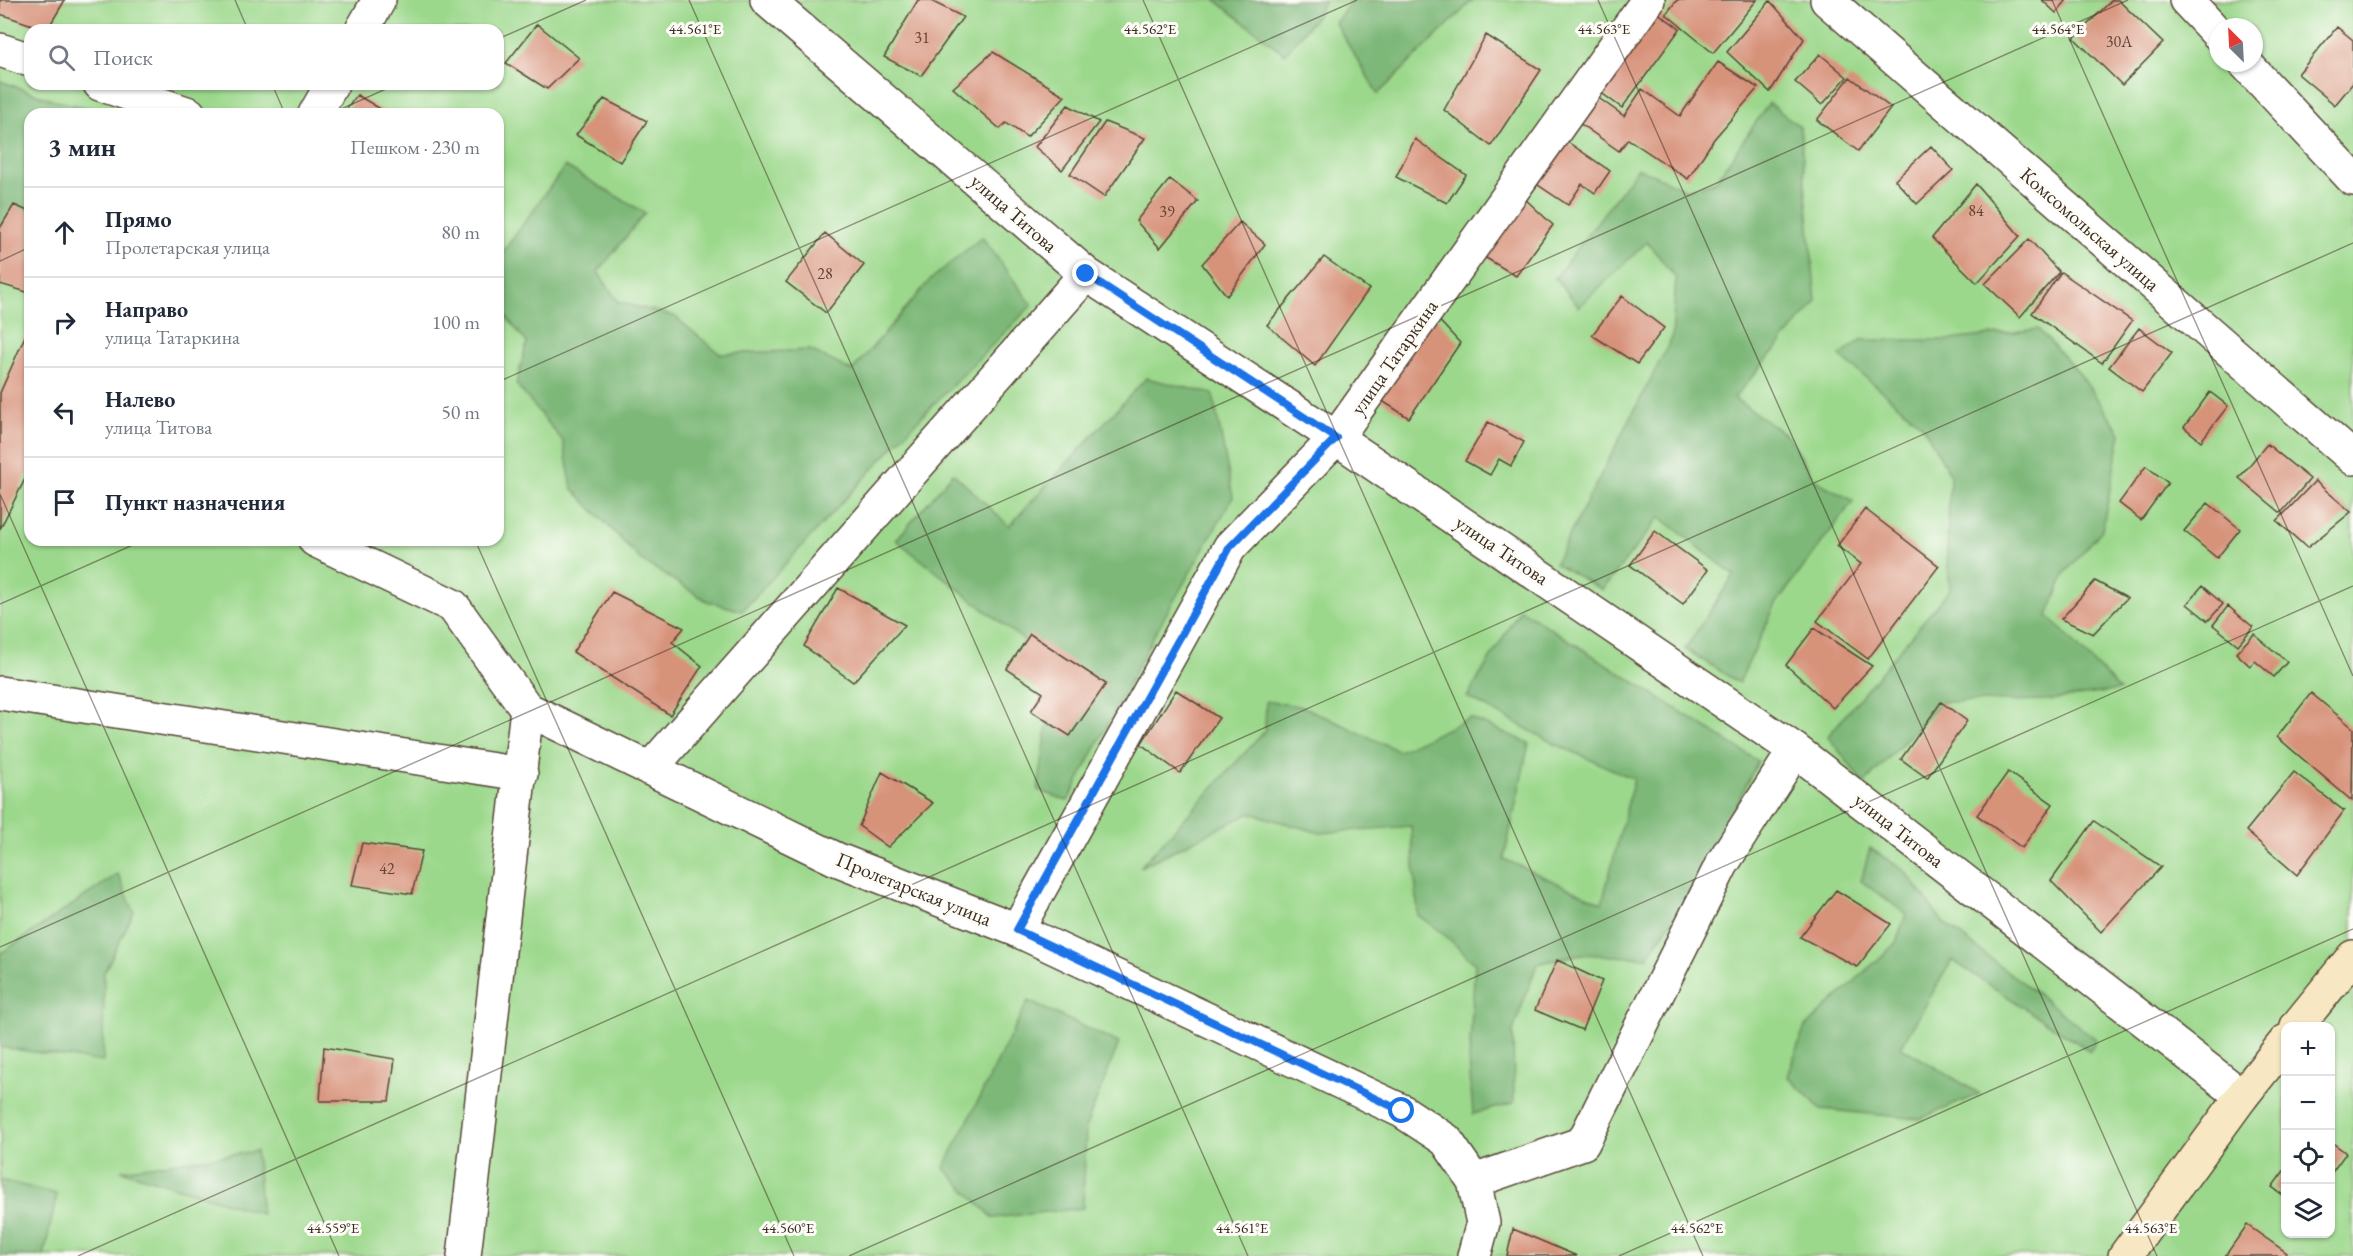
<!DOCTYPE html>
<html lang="ru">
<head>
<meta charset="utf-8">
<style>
	body { margin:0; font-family:"EB Garamond",serif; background:#f6f6f7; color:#1f2937 }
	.controls { position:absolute; right:18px; bottom:18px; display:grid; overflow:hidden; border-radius:12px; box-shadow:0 2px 4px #0004 }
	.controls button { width:54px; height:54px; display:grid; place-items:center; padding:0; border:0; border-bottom:2px solid #e0e1e3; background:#fff; color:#1f2937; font:30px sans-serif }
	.compass { position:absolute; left:2209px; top:18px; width:54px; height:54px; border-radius:50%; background:#fff; box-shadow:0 2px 4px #0004; rotate:336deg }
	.stop { position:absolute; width:18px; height:18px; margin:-14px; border:4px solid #1a73e8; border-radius:50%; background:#fff }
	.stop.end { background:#1a73e8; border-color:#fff; box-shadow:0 2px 6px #0008 }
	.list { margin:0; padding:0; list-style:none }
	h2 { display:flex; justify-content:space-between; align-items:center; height:78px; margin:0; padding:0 24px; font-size:26px }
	h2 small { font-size:20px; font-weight:400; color:#747a83 }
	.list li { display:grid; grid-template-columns:39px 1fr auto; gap:18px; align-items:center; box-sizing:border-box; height:90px; padding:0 24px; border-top:2px solid #e0e1e3 }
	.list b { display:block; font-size:22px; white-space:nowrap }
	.list p { margin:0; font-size:20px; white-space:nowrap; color:#747a83 }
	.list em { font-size:20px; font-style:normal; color:#747a83 }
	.icon { flex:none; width:33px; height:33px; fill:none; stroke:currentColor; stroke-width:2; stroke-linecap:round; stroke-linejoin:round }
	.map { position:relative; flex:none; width:2353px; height:1256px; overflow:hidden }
	.search { position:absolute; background:#fff; box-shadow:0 2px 4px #0004; left:24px; top:24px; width:480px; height:66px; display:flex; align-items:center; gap:15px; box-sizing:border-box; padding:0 21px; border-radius:18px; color:#747a83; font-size:22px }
	.panel { position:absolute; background:#fff; box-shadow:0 2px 4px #0004; left:24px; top:108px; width:480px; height:438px; border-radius:18px }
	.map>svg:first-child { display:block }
	.green { fill:#9cd88c; stroke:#6c8155; stroke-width:1.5; fill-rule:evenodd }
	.forest { fill:#7db878; stroke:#5c714b; stroke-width:1.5 }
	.building { fill:#d7927a }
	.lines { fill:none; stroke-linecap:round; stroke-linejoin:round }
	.street-casing { stroke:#564535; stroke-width:36 }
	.secondary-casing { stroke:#564535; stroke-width:36 }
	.street { stroke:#fff; stroke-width:33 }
	.secondary { stroke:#f7e8c3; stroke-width:33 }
	.route { stroke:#1a73e8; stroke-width:8 }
	.ticks { fill:none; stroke:#3b2a1e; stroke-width:1.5; stroke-opacity:0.45 }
	.labels { text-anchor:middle; stroke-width:6; stroke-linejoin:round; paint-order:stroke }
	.number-label { font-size:16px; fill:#624435 }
	.street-label { font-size:20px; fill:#3b2a1e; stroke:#fdfcf7 }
	.ticks-label { font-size:15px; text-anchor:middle; fill:#3b2a1e; stroke:#fdfcf7; stroke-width:6; stroke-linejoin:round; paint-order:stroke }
</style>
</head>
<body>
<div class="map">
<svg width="2353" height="1256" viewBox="0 0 2353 1256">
	<rect width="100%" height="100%" fill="#fdfcf7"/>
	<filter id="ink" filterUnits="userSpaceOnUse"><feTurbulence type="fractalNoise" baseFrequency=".0167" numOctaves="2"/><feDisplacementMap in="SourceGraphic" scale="12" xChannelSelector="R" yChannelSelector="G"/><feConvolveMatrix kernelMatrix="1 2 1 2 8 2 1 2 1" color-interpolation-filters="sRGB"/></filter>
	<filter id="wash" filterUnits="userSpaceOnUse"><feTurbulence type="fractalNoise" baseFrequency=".008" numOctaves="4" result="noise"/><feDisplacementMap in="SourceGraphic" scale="24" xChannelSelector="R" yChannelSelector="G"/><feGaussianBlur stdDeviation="1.35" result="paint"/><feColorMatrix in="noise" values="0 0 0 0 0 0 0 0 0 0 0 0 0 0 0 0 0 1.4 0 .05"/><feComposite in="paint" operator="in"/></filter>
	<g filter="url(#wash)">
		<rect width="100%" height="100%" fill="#f1dbba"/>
		<path class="green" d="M0,0H2353V1256H0ZM2218,27H2254V63H2218ZM30,30H498V84H30ZM30,114H498V540H30ZM2286,1026H2330V1234H2286Z"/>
		<path class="forest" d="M1215,0H1325L1318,14L1285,54Z
			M1352,0H1473L1378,94L1335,23Z
			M0,81L56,101L119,114H30V231L0,224Z
			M1769,103L1800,127L1816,302L1734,398L1789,437L1815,480L1853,501L1776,604L1739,683L1685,649L1734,575L1660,517L1602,590L1555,563L1672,338L1676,278L1647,242L1579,307L1555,278L1638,168L1687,190L1715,182Z
			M565,166L645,213L598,272L618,302L674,316L720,354L810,350L852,371L930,280L982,237L1032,305L919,419L742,611L707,601L641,560L572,488L563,441L516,384L527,343L498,306V259Z
			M2038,329L2079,373L2121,433L2102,530L2065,573L2048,616L2120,690L2050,700L1941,702L1864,784L1828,736L1950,589L1947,555L1950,474L1922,425L1840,356L1861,340H1951Z
			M1146,378L1213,394L1233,497L1153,637L1068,801L1038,790L1056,666L896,540L953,473L1009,526Z
			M1520,609L1758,761L1700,878L1647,958L1581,954L1537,964L1513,1031L1514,1103L1473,1114L1469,1060L1475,964L1447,937L1418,915L1411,826L1320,833L1250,813L1140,867L1265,731L1266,701L1304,707L1399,751L1470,718L1529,743L1504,859L1602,903L1634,779L1553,743L1467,697Z
			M1870,848L1905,871L1943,922L2096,1039L2090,1051L1952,960L1901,1047L1980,1094L1919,1119L1821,1109L1787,1076L1805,1027L1896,943L1906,914L1861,881Z
			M118,874L134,912L104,973L103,1062L0,1047V954Z
			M1028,1001L1119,1043L1086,1126L1083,1208L993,1218L944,1168Z
			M256,1151L262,1214L121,1170Z
			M0,1180L57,1194L44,1256H0Z"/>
		<g id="blocks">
			<path class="building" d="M0,0H65L47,30L0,14Z
				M918,0H929L963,17L921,76L884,57Z
				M1677,0H1757L1713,53L1666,14Z
				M2042,0H2067L2056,13Z
				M2112,0H2118L2163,43L2122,85L2074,38Z
				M1770,1L1804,39L1770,92L1727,52Z
				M1650,7L1680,29L1622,108L1592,86Z
				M537,24L579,58L547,89L506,63Z
				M2337,27L2353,40V83L2335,105L2298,74Z
				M1486,35L1541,70L1491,146L1444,110Z
				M993,52L1065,96L1027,137L1006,123L1000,129L953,88Z
				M1820,54L1847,77L1822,105L1795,82Z
				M1718,62L1758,88L1714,139L1688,179L1628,139L1619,151L1572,118L1590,92L1624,116L1642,89L1680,116Z
				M1850,77L1891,108L1858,151L1817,120Z
				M357,95L389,114H343Z
				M604,99L647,121L620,162L576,135Z
				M1068,105L1099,122L1062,170L1035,147Z
				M1105,122L1145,138L1104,197L1070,174Z
				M1559,136L1610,171L1595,193L1582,184L1568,205L1529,179Z
				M1415,139L1466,175L1447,203L1396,177Z
				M1931,146L1953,170L1917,204L1895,180Z
				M1170,179L1198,201L1160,248L1136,221Z
				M1976,184L2020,236L1977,283L1932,238Z
				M1523,197L1553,225L1516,276L1476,252Z
				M14,205L30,212V293L0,284V228Z
				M1240,222L1265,244L1227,296L1202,264Z
				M825,233L864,265L826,313L786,282Z
				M2029,239L2059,272L2020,317L1985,284Z
				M1324,257L1369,289L1315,366L1267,325Z
				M2061,272L2132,321L2102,363L2032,313Z
				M1622,296L1664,328L1637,364L1592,335Z
				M1434,315L1460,343L1409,418L1376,397Z
				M30,325V469L0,529V393Z
				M2139,328L2172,353L2142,392L2109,367Z
				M2210,392L2228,406L2201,441L2184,427Z
				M1488,422L1524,442L1511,466L1499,459L1490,475L1465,461Z
				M2267,444L2310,479L2281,513L2239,478Z
				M2146,466L2168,483L2141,520L2119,503Z
				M2315,481L2351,512L2307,548L2277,521Z
				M2208,503L2240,529L2217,558L2184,531Z
				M1865,509L1939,566L1868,659L1817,621L1861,564L1837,546Z
				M1655,531L1708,570L1683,604L1630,565Z
				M2095,581L2127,598L2093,634L2061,619Z
				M2202,586L2223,604L2208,621L2187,604Z
				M838,588L905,625L853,682L804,646Z
				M612,592L684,628L672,642L702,666L670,715L573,652Z
				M2228,606L2253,627L2238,645L2213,625Z
				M1814,628L1872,666L1833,708L1786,665Z
				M1030,634L1106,684L1070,736L1031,711L1043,693L1007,669Z
				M2254,634L2287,662L2274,677L2255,661L2250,666L2236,653Z
				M1176,690L1219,718L1180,773L1141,744Z
				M2311,693L2353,728L2352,801L2277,737Z
				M1941,702L1967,721L1927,778L1901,759Z
				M882,772L933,803L888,847L859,826Z
				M2008,772L2053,804L2022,848L1977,815Z
				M2294,772L2344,811L2297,875L2246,831Z
				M2094,821L2161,867L2101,932L2051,881Z
				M362,843L422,851L412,894L352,885Z
				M1836,890L1891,924L1857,967L1800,937Z
				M1557,960L1602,981L1582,1030L1535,1010Z
				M324,1047L395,1059L389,1101H320Z
				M2330,1141L2346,1153L2330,1175Z
				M2286,1168V1197L2272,1187Z
				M2247,1225L2287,1253L2285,1256H2225Z
				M1513,1229L1577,1256H1507Z"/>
		</g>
	</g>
	<g filter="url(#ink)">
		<use href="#blocks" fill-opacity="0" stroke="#564535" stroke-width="1.5"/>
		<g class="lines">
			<defs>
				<path id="street" d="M767,0L1086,274L1336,438L1795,750L2242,1096
					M1827,0L2353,458
					M2186,0L2218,34
					M362,30L379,0
					M0,50L30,60
					M2245,63L2353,179
					M100,84L189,114
					M315,114L332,84
					M315,540L453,606L527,709L464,1256
					M0,693L521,774
					M527,709L836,859L1017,930L1402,1111L1446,1140L1474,1181L1483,1223L1474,1256
					M650,769L1086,274
					M1017,930L1230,547L1336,438L1648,0
					M1474,1181L1583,1143L1722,864L1795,750"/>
				<path id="secondary" d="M2297,1026L2353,957
					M2125,1256L2242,1096L2286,1041"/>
			</defs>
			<use href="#street" class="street-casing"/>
			<use href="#secondary" class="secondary-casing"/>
			<use href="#street" class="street"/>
			<use href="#secondary" class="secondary"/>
		</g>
	</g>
	<g class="lines" filter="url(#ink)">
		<path class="route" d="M1086,274L1336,438L1230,547L1017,930L1402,1111"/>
	</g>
	<path class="ticks" d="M235,0L248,30M689,0L1248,1256M1143,0L1703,1256M1598,0L2157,1256M2052,0L2353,676M498,39L586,0M272,84L285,114M330,114L397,84M0,261L30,247M498,382L1357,0M0,494L339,1256M475,540L794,1256M0,604L144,540M0,947L2128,0M78,1256L2353,243M849,1256L2353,586M1619,1256L2353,929"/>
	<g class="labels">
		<g class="number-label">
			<text x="922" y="43">31</text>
			<text x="2119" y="47">30А</text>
			<text x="1976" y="216">84</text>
			<text x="1167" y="217">39</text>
			<text x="825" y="279">28</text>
			<text x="387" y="874">42</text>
		</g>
		<g class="street-label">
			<text transform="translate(1014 213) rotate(41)" y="7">улица Титова</text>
			<text transform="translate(2090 229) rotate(41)" y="7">Комсомольская улица</text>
			<text transform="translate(1394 357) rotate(-55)" y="7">улица Татаркина</text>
			<text transform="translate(1502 550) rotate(34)" y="7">улица Титова</text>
			<text transform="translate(1899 830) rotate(38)" y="7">улица Титова</text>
			<text transform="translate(914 889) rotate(22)" y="7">Пролетарская улица</text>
		</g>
	</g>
	<g class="ticks-label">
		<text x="1150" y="34">44.562°E</text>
		<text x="2058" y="34">44.564°E</text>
		<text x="695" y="34">44.561°E</text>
		<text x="1604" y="34">44.563°E</text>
		<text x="333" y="1233">44.559°E</text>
		<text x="788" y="1233">44.560°E</text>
		<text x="1242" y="1233">44.561°E</text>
		<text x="1697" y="1233">44.562°E</text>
		<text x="2151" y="1233">44.563°E</text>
	</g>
</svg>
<div class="controls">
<button>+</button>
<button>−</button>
<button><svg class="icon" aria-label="locate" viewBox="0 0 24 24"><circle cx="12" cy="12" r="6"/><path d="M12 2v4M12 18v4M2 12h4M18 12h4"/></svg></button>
<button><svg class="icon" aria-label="layers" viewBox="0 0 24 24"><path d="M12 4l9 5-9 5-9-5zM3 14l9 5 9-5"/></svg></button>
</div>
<svg class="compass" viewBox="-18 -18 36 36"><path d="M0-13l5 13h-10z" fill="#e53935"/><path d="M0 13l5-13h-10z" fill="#747a83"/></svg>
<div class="stop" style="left:1402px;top:1111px"></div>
<div class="stop end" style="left:1086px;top:274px"></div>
<div class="search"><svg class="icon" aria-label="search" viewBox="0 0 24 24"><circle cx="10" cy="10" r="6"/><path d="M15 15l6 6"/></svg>Поиск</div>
<section class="panel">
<h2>3 мин<small>Пешком · 230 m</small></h2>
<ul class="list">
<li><svg class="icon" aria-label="ahead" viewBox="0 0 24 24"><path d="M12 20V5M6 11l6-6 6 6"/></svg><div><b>Прямо</b><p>Пролетарская улица</p></div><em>80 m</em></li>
<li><svg class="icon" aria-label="right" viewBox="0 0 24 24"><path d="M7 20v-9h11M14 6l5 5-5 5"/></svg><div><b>Направо</b><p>улица Татаркина</p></div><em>100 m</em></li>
<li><svg class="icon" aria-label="left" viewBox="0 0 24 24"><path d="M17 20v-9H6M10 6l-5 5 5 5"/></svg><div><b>Налево</b><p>улица Титова</p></div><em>50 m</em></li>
<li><svg class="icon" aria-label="arrive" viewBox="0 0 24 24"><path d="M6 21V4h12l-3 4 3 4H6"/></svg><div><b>Пункт назначения</b></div></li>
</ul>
</section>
</div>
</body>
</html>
